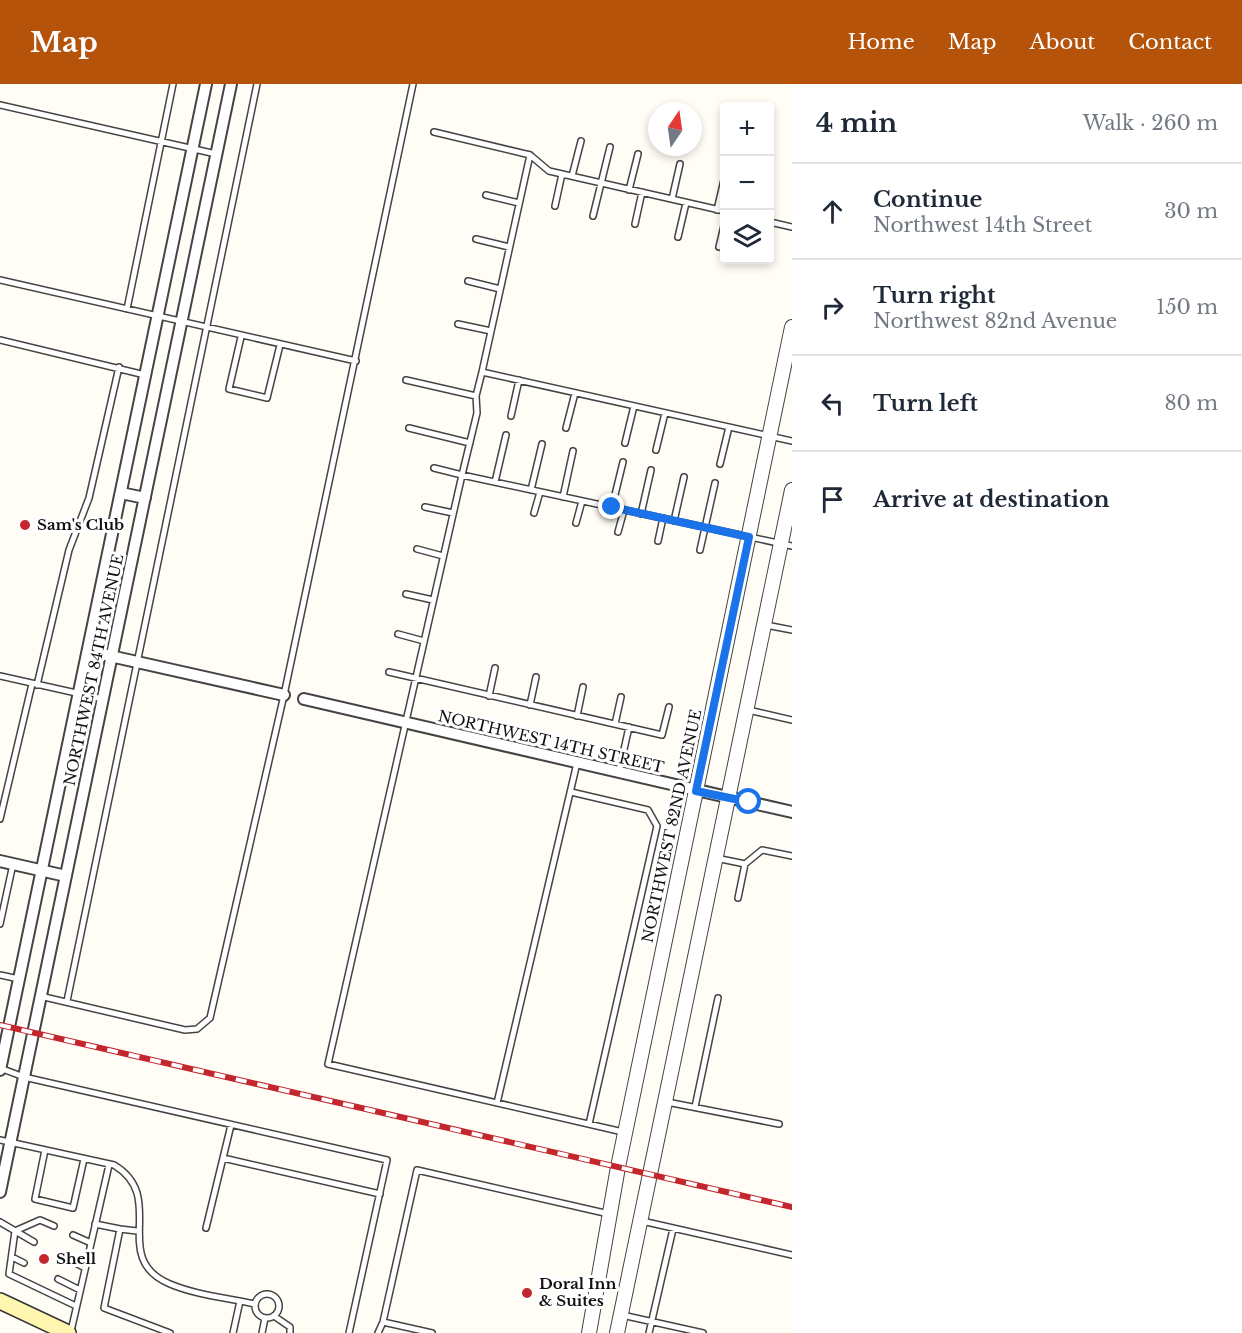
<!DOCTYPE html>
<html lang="en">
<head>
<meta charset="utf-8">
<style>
	body { margin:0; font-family:"Libre Baskerville",serif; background:#f2f2f3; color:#1f2937 }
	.controls { position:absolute; right:18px; top:18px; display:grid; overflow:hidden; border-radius:6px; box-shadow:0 3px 9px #0003 }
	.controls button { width:54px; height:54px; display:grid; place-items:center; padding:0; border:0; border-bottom:2px solid #e0e1e3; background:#fff; color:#1f2937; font:30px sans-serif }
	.compass { position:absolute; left:648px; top:18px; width:54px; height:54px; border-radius:50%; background:#fff; box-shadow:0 3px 9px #0003; rotate:13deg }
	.stop { position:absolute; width:18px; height:18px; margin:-14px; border:4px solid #1a73e8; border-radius:50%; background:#fff }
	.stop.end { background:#1a73e8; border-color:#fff; box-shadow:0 2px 6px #0008 }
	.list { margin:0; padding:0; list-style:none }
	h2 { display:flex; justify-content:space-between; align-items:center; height:78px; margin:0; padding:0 24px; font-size:26px }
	h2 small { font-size:20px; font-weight:400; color:#747a83 }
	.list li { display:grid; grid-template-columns:39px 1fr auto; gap:18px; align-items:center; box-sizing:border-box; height:96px; padding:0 24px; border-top:2px solid #e0e1e3 }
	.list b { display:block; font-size:22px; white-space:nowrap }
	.list p { margin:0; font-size:20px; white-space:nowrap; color:#747a83 }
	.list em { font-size:20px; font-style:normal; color:#747a83 }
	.icon { flex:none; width:33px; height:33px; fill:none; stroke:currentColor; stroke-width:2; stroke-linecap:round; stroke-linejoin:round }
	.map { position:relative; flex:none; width:792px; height:1249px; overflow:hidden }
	header { display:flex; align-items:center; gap:36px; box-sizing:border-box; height:84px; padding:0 30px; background:#b45309; color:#fff }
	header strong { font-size:28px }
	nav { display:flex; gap:33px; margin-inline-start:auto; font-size:21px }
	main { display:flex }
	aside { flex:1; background:#fff }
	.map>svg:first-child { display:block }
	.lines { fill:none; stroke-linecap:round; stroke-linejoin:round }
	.service-casing { stroke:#444; stroke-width:8 }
	.minor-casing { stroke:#444; stroke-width:14 }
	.tertiary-casing { stroke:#444; stroke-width:16 }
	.secondary-casing { stroke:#333; stroke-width:18 }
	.service { stroke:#fff; stroke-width:5 }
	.minor { stroke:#fff; stroke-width:10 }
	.tertiary { stroke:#fff; stroke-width:14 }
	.secondary { stroke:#fff6b0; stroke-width:15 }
	.rail-casing { stroke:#c4262e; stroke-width:6 }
	.rail { stroke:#fff; stroke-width:4; stroke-dasharray:11; stroke-linecap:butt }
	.route { stroke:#1a73e8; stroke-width:8 }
	.poi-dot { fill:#c4262e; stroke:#fff; stroke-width:2 }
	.labels { text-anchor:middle; stroke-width:6; stroke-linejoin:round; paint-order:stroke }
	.poi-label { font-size:15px; font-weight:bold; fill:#111; stroke:#fff; text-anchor:start }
	.street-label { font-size:15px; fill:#111; stroke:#fff }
</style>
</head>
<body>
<header>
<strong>Map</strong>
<nav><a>Home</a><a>Map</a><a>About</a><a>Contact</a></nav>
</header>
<main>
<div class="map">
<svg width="792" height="1249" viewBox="0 0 792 1249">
	<rect width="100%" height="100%" fill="#fffdf5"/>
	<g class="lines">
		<defs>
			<path id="service" d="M0,21L216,70
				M434,48L530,71
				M572,92L581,57
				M629,106L638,70
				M486,111L519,119
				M672,115L680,80
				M555,122L562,90
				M717,126L724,96
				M724,127L549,87L530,71L482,288L792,357
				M593,132L610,63
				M770,138L792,143
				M635,140L642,108
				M678,153L686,119
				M476,155L509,163
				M719,163L724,142
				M0,196L356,277
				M468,197L500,205
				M127,225L173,0
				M458,240L491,247
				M241,253L229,305L267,314L280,261
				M0,256L145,291
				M406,296L476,312L482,288
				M511,332L519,296
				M409,344L470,359
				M566,344L575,309
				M625,359L634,322
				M656,366L665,329
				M720,380L729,343
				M434,384L462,391L477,329L476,312
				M495,398L506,351
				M531,406L542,360
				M563,413L573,367
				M425,423L453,429
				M612,423L623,378
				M534,429L540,408
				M641,430L651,386
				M674,437L684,393
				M576,439L582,417
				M618,448L624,426
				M658,457L663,434
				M417,465L443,472
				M700,466L715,399
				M406,510L433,516
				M766,541L792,546
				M398,550L424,557
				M389,588L662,651L669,623
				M0,592L103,615
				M37,601L69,466L89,414L119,283
				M489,612L495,584
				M530,621L536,593
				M748,626L792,636
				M577,632L583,603
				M615,640L621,613
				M619,688L629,643
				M571,708L648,726L657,742L589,1040
				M0,735L32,600
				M716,774L745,780L762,766L792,772
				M738,814L745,780
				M0,840L13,780
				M0,891L19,895
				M40,912L185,946L197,945L210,934L284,611L413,0
				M67,917L257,0
				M0,984L24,993L387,1076L349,1249
				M667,1018L779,1040
				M497,1019L577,679
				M695,1023L718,914
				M623,1048L328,980L462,391L792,462
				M0,1056L114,1081C169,1114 108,1174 170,1200C196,1211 228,1214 255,1220
				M45,1066L35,1115L73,1124L84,1075
				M223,1074L380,1110
				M642,1137L792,1171
				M0,1138L34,1158
				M95,1140L120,1145
				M54,1142L40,1136L15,1147L9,1190L76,1222
				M206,1144L231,1041
				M137,1147L120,1145L104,1224L170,1249
				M73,1151L91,1159
				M12,1173L24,1179
				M68,1175L85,1184
				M58,1195L80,1206
				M255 1222a12 12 0 1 1 24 0a12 12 0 1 1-24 0Z
				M622,1231L703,1249
				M274,1232L290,1243V1249
				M71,1247L109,1081
				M233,1249L240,1217
				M262,1249L265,1234
				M378,1249L383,1238
				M432,1249L383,1238L417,1086L609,1130
				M649,1249L673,1145"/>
			<path id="minor" d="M121,409L145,414
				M88,567L284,611
				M304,615L792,728
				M0,777L66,792
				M0,986L206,0
				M0,1108L231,0"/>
			<path id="tertiary" d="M589,1249L618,1083L792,243
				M617,1249L792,406"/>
			<path id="secondary" d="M0,1217L68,1249"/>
		</defs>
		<use href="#service" class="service-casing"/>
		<use href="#minor" class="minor-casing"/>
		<use href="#tertiary" class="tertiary-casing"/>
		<use href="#secondary" class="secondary-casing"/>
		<use href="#service" class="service"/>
		<use href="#minor" class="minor"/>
		<use href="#tertiary" class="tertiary"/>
		<use href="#secondary" class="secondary"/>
		<defs>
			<path id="rail" d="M0,941L792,1123"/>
		</defs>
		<use href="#rail" class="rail-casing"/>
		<use href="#rail" class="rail"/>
	</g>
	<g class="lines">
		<path class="route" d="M612,423L749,453L696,707L749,718"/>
	</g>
	<g class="poi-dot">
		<circle cx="25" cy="441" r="6"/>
		<circle cx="44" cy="1175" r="6"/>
		<circle cx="527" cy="1209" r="6"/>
	</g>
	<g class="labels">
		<g class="poi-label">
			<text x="37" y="446">Sam's Club</text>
			<text x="56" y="1180">Shell</text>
			<text x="539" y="1205">Doral Inn<tspan x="539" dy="17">&amp; Suites</tspan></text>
		</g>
		<g class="street-label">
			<text transform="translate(94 586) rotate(-78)" y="5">NORTHWEST 84TH AVENUE</text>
			<text transform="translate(551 658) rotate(13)" y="5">NORTHWEST 14TH STREET</text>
			<text transform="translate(672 742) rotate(-78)" y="5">NORTHWEST 82ND AVENUE</text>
		</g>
	</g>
</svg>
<div class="controls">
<button>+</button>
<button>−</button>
<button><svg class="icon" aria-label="layers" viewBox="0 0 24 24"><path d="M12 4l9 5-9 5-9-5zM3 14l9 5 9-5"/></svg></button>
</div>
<svg class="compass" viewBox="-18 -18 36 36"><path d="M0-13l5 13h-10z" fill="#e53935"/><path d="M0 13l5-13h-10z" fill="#747a83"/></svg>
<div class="stop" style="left:749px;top:718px"></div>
<div class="stop end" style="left:612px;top:423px"></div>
</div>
<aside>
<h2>4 min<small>Walk · 260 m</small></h2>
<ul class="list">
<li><svg class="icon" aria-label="ahead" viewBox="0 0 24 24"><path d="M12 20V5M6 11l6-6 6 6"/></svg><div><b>Continue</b><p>Northwest 14th Street</p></div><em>30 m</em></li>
<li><svg class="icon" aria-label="right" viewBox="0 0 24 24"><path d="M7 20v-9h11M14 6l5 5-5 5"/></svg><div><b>Turn right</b><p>Northwest 82nd Avenue</p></div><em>150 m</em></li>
<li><svg class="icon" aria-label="left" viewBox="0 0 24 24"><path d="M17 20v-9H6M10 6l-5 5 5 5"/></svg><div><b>Turn left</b></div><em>80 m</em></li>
<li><svg class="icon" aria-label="arrive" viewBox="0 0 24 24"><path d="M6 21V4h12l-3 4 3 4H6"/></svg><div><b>Arrive at destination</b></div></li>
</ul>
</aside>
</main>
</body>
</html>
